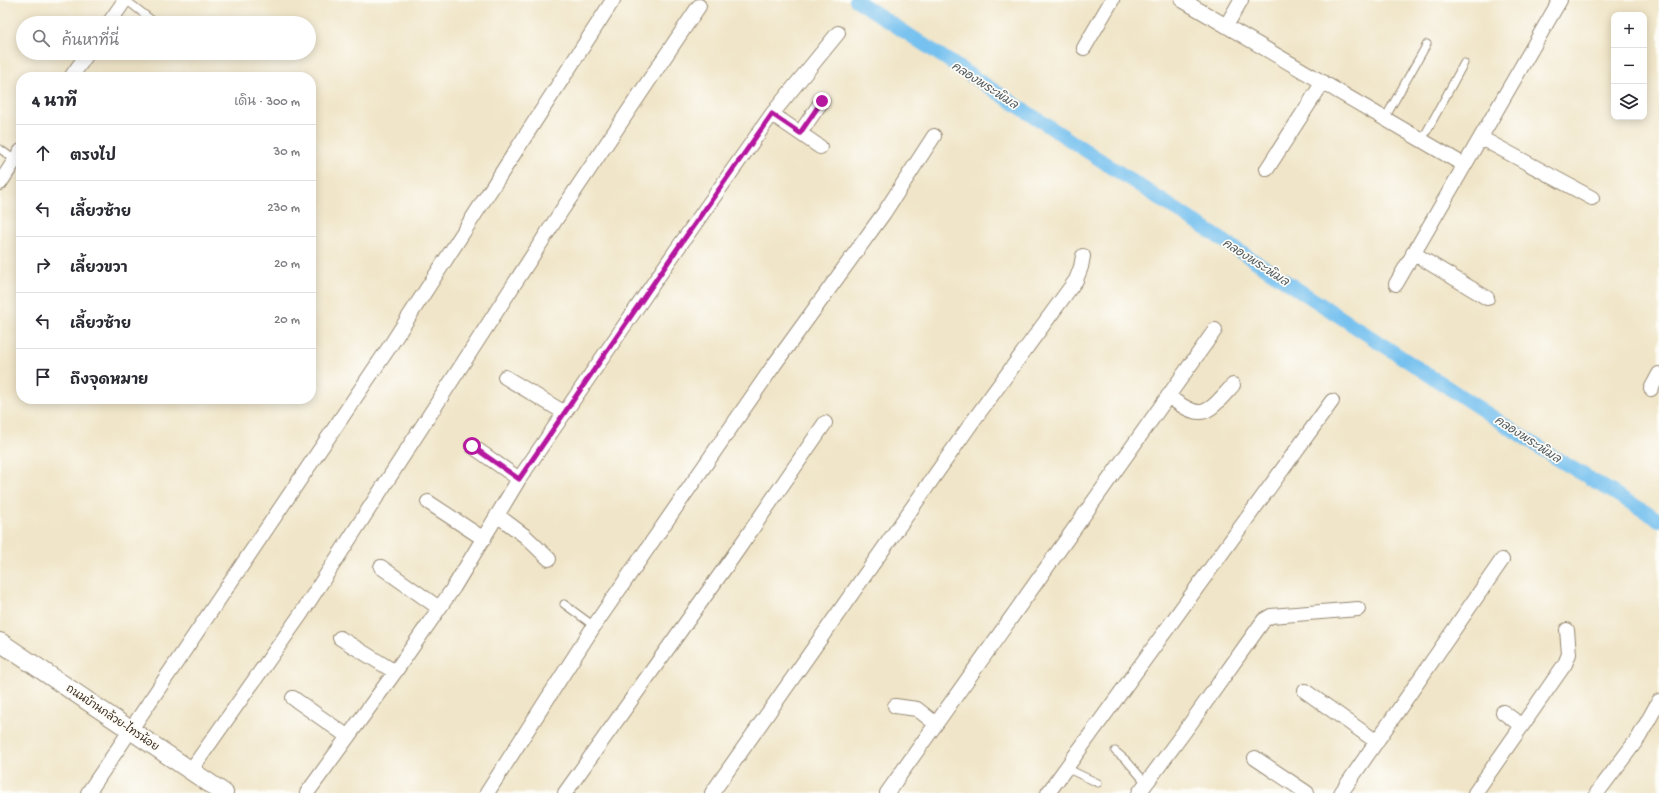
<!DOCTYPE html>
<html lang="th">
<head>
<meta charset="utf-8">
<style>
	body { margin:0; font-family:"Gochi Hand","Playpen Sans Thai",sans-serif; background:#f2f2f3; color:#2b2b33 }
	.controls { position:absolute; right:12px; top:12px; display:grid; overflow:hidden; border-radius:8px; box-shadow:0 2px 10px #0003 }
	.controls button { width:36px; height:36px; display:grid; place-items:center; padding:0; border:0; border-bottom:1px solid #e1e1e2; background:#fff; color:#2b2b33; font:20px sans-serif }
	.stop { position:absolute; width:12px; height:12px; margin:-9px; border:3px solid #b5179e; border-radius:50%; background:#fff }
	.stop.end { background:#b5179e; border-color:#fff; box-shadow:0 1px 4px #0008 }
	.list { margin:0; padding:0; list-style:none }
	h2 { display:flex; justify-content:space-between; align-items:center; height:52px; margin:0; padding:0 16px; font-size:17px }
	h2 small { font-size:13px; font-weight:400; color:#7c7c81 }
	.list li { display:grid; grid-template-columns:26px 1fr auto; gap:12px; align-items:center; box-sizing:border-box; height:56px; padding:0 16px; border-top:1px solid #e1e1e2 }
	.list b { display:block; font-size:15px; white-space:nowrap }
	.list em { font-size:13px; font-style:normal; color:#7c7c81 }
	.icon { flex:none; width:22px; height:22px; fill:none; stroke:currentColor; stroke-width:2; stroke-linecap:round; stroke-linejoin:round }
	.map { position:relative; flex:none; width:1659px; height:793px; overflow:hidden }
	.search { position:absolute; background:#fff; box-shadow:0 2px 10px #0003; left:16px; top:16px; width:300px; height:44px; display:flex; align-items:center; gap:10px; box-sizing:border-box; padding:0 14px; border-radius:22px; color:#7c7c81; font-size:15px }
	.panel { position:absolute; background:#fff; box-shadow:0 2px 10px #0003; left:16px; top:72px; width:300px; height:332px; border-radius:16px }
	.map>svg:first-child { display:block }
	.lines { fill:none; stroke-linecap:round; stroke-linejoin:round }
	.canal { stroke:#76c1ef; stroke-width:14 }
	.service-casing { stroke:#968873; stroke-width:9 }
	.minor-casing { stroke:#968873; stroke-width:16 }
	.tertiary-casing { stroke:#968873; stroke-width:20 }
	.service { stroke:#fff; stroke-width:7 }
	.minor { stroke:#fff; stroke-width:14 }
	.tertiary { stroke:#fff; stroke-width:18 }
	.route { stroke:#b5179e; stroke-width:5 }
	.labels { text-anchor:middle; stroke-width:3.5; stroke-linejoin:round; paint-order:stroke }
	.street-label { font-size:11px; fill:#3b2a1e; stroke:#fdfcf7 }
	.water-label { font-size:12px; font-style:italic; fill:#4d575d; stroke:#fdfcf7 }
</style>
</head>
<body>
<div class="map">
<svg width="1659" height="793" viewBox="0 0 1659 793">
	<rect width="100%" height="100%" fill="#fdfcf7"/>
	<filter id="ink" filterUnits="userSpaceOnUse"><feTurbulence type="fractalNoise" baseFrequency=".025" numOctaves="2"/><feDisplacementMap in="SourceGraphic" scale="8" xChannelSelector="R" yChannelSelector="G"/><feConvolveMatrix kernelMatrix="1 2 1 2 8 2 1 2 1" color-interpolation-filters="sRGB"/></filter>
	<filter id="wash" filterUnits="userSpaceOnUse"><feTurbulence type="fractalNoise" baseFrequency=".012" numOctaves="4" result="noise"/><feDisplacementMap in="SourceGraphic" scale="16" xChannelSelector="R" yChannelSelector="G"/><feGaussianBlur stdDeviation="0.9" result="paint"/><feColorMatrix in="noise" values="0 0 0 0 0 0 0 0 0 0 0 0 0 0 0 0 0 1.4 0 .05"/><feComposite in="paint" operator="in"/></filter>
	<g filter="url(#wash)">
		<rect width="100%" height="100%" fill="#f0e5c8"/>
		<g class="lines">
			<path class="canal" d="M856,0L1554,457L1659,520"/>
		</g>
	</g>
	<g filter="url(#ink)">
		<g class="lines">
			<defs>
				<path id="service" d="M126,0L153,21
					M1385,118L1427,44
					M1422,140L1464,63
					M0,149L15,160
					M564,604L594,626
					M1115,751L1127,761L1146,783
					M1066,768L1098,783"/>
				<path id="minor" d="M1182,0L1464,165
					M109,23L125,0
					M1226,26L1241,0
					M1084,48L1112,0
					M71,77L88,53
					M772,114L820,147
					M800,133L822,101
					M1481,138L1592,198
					M1267,169L1323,82
					M0,183L21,151
					M1413,253L1487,298
					M1396,284L1560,0
					M505,377L565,413
					M1651,389L1659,374
					M1168,396C1203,422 1206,415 1233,385
					M472,446L519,479
					M428,502L484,539
					M497,515L525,536L549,559
					M381,567L439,608
					M340,638L395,672
					M1305,691L1377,742
					M293,698L347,736
					M895,706L917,709L936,724
					M1503,712L1522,726
					M1255,758L1307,793
					M191,770L301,614L562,210L699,6
					M88,793L390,346L613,0
					M307,793L395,672L454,587L519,479L675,252L772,114L838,33
					M487,793L594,626L774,365L884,213L934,136
					M565,793L732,558L825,423
					M712,793L973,421L1076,280L1081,267L1083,256
					M887,793L1215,330
					M1048,793L1332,401
					M1139,793L1190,724L1264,620L1271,616L1358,609
					M1341,793L1502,560
					M1475,793L1565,664L1569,654L1567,630
					M1597,793L1639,737L1659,701"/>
				<path id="tertiary" d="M0,642L224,793"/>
			</defs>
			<use href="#service" class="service-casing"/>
			<use href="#minor" class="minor-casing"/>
			<use href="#tertiary" class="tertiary-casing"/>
			<use href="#service" class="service"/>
			<use href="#minor" class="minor"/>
			<use href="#tertiary" class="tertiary"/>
		</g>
	</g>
	<g class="lines" filter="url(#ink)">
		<path class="route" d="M472,446L519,479L675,252L772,114L800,133L822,101"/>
	</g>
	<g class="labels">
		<g class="street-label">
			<text transform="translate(113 717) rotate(34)" y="4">ถนนบ้านกล้วย-ไทรน้อย</text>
		</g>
		<g class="water-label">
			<text transform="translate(985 85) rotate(33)" y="4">คลองพระพิมล</text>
			<text transform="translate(1256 262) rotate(33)" y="4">คลองพระพิมล</text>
			<text transform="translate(1528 439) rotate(33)" y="4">คลองพระพิมล</text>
		</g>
	</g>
</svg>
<div class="controls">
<button>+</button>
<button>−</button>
<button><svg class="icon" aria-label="layers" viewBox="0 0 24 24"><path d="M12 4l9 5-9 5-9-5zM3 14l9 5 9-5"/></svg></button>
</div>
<div class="stop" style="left:472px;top:446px"></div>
<div class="stop end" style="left:822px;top:101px"></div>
<div class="search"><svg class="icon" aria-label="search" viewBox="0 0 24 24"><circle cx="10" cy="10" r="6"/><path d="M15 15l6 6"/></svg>ค้นหาที่นี่</div>
<section class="panel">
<h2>4 นาที<small>เดิน · 300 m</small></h2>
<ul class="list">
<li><svg class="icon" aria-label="ahead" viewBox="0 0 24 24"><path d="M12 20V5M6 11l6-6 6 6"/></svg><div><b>ตรงไป</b></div><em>30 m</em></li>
<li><svg class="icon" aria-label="left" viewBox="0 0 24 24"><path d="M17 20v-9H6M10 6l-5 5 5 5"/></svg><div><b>เลี้ยวซ้าย</b></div><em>230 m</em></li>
<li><svg class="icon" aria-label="right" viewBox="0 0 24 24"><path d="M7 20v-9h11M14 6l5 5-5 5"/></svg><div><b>เลี้ยวขวา</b></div><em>20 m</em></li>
<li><svg class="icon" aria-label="left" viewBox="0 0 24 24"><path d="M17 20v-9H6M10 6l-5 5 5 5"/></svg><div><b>เลี้ยวซ้าย</b></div><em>20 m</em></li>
<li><svg class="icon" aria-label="arrive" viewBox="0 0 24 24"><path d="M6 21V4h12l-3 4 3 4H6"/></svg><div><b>ถึงจุดหมาย</b></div></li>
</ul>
</section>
</div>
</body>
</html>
